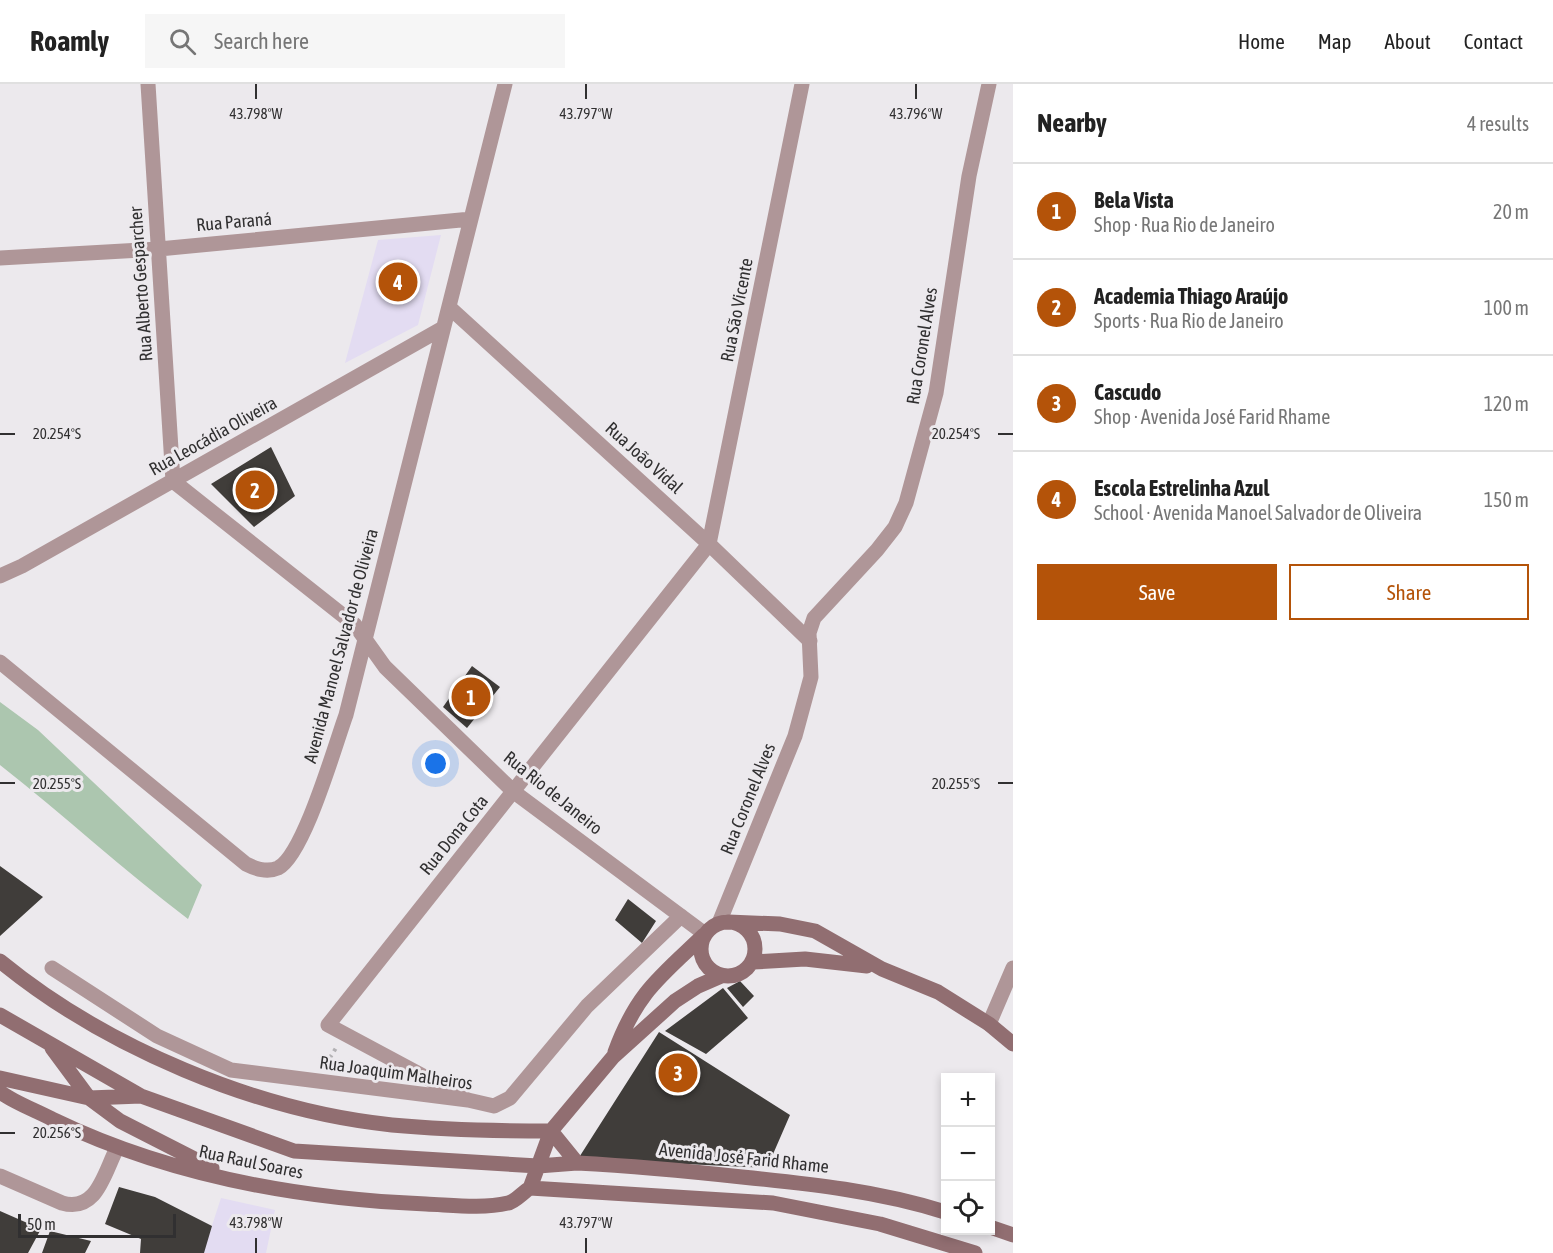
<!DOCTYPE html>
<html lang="en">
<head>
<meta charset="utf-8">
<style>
	body { margin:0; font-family:"Asap Condensed",sans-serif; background:#f6f6f6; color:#222 }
	.controls { position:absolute; right:18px; bottom:18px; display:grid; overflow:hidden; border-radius:0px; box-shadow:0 3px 9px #0003 }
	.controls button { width:54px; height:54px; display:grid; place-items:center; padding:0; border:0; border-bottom:2px solid #e0e0e0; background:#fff; color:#222; font:30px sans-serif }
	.scale { position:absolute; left:18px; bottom:15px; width:158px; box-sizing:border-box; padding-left:6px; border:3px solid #313031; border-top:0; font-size:16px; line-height:21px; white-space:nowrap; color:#313031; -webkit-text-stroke:4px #ece9ed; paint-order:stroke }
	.you { position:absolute; left:436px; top:680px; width:21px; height:21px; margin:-15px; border:4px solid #fff; border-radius:50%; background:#1a73e8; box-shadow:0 0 0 9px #1a73e833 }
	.badge { display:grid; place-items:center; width:39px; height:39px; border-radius:50%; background:#b45309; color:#fff; font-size:20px; font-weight:700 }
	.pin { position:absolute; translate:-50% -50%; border:3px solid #fff; box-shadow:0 2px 6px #0006 }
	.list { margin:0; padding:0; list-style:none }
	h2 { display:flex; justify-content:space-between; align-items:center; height:78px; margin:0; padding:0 24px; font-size:26px }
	h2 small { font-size:20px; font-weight:400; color:#767676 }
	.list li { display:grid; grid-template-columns:39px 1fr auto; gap:18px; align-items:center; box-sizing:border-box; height:96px; padding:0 24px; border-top:2px solid #e0e0e0 }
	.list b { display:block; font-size:22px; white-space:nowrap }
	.list p { margin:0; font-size:20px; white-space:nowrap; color:#767676 }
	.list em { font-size:20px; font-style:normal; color:#767676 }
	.actions { display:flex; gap:12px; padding:18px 24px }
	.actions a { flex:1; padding:14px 0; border:2px solid #b45309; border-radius:0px; text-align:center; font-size:21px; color:#b45309 }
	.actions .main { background:#b45309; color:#fff }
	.icon { flex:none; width:33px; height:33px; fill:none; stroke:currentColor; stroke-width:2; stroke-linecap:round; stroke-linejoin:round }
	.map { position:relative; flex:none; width:1013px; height:1169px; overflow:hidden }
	header { display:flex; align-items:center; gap:36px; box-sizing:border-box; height:84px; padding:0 30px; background:#fff; border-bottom:2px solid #e0e0e0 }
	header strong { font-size:28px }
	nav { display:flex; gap:33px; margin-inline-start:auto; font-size:21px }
	.search { width:420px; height:54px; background:#f6f6f6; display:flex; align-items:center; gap:15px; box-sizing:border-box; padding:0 21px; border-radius:0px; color:#767676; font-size:22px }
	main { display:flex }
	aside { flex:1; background:#fff }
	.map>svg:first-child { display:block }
	.education { fill:#e3dcf2 }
	.green { fill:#acc6af }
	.building { fill:#403d3a }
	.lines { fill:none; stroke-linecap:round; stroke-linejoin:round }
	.path { stroke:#b3b1b4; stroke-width:4; stroke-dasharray:3 4.5; stroke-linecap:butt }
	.street { stroke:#af9698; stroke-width:15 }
	.secondary { stroke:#916e71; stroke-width:15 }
	.ticks { fill:none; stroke:#313031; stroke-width:2 }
	.labels { text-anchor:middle; stroke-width:6; stroke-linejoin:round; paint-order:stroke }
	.street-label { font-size:18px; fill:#313031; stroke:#ece9ed }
	.ticks-label { font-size:15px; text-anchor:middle; fill:#313031; stroke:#ece9ed; stroke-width:6; stroke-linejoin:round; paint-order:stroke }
</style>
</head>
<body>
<header>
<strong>Roamly</strong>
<div class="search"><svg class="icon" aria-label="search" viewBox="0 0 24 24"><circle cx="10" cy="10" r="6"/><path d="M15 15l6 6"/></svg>Search here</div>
<nav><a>Home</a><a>Map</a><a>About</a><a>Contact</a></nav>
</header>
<main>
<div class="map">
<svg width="1013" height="1169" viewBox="0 0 1013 1169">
	<rect width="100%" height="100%" fill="#ece9ed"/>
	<path class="education" d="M441,151L418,241L345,279L378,156Z
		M221,1114L275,1126L266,1169H203Z"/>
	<path class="green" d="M0,618L38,646L202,801L188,835C123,786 64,731 0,681Z"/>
	<path class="building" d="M271,363L295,412L254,443L211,400Z
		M472,582L500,603L467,644L443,623Z
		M0,782L43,813L0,852Z
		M628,815L656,837L642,859L615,836Z
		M740,897L754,912L743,923L727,904Z
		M723,904L748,934L706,970L665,947Z
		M659,948L790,1031L767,1084L578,1075Z
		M119,1103L155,1113L212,1142L204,1169H140L141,1155L105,1140Z
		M0,1127L41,1145L28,1169H0Z
		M50,1147L91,1157L85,1169H42Z"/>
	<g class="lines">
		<path class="path" d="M326,980L336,964"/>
		<path class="street" d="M148,0L173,397L355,541L385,583L514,708L705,850
			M0,174L159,165L471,135
			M449,223L709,460L810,557
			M0,492L22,482L443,244
			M0,578L246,780C256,785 267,789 278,784C304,771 335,661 346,631L505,0
			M719,839L795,652L811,593L809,549L814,534L877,466L895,443L906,419L936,309L969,92L989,0
			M52,884L157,952L231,986L468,1016L494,1022L510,1014L587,922L681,832
			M989,940L1013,884
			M468,1016L328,941L709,460L802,0
			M0,1092L62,1119C97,1129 104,1089 117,1064"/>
		<path class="secondary" d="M701 865a27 27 0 1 1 54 0a27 27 0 1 1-54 0Z
			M728,838L780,840L815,847L882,885L938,908L989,940L1013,960
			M0,877C105,963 256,1027 392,1041C445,1046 498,1047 551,1047L577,1079C632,1082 687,1087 742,1093C811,1100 879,1107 945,1128
			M753,878L805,875L867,882
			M0,931L141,1012L294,1067L538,1082L577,1079
			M52,964L89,1014L120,1037L212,1084
			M615,968C637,908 660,893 704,851
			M0,994L89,1014L141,1012
			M0,1008C15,1019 35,1026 52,1035C168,1091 298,1115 426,1120C452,1121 482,1125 508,1119C515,1118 523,1108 530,1104L773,1119L880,1140L975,1169
			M530,1104L551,1047L613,973L675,917L698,902L721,892
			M990,1143L1013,1151"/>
	</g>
	<path class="ticks" d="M256,0V15M586,0V15M916,0V15M0,350H15M998,350H1013M0,699H15M998,699H1013M0,1049H15M256,1154V1169M586,1154V1169"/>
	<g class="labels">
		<g class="street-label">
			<text transform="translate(234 138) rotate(-5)" y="6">Rua Paraná</text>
			<text transform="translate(141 200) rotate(-94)" y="6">Rua Alberto Gesparcher</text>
			<text transform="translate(737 226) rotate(-79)" y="6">Rua São Vicente</text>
			<text transform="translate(922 262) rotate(-81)" y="6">Rua Coronel Alves</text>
			<text transform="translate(213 352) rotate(-29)" y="6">Rua Leocádia Oliveira</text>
			<text transform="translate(644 374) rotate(42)" y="6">Rua João Vidal</text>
			<text transform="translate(341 562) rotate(-75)" y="6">Avenida Manoel Salvador de Oliveira</text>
			<text transform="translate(553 709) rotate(39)" y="6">Rua Rio de Janeiro</text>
			<text transform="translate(748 715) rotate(-68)" y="6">Rua Coronel Alves</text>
			<text transform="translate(454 751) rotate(-51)" y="6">Rua Dona Cota</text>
			<text transform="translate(396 989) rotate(8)" y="6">Rua Joaquim Malheiros</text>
			<text transform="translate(744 1074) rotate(6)" y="6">Avenida José Farid Rhame</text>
			<text transform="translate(251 1078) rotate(12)" y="6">Rua Raul Soares</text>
		</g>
	</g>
	<g class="ticks-label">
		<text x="256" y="35">43.798°W</text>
		<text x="586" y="35">43.797°W</text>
		<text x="916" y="35">43.796°W</text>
		<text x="57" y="355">20.254°S</text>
		<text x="956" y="355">20.254°S</text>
		<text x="57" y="705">20.255°S</text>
		<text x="956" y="705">20.255°S</text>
		<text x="57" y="1054">20.256°S</text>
		<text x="256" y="1144">43.798°W</text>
		<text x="586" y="1144">43.797°W</text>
	</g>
</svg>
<div class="controls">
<button>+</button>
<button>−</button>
<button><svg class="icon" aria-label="locate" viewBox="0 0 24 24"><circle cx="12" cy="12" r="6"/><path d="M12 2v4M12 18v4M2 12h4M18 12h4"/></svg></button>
</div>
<div class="scale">50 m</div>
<div class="you"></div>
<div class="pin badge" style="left:471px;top:613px">1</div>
<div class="pin badge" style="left:255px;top:406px">2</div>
<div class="pin badge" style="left:678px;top:989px">3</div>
<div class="pin badge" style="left:398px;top:198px">4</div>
</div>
<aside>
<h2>Nearby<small>4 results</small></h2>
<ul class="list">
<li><span class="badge">1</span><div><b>Bela Vista</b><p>Shop · Rua Rio de Janeiro</p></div><em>20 m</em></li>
<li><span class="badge">2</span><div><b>Academia Thiago Araújo</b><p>Sports · Rua Rio de Janeiro</p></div><em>100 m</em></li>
<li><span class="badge">3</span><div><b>Cascudo</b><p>Shop · Avenida José Farid Rhame</p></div><em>120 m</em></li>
<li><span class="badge">4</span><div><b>Escola Estrelinha Azul</b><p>School · Avenida Manoel Salvador de Oliveira</p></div><em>150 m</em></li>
</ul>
<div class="actions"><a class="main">Save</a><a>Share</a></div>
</aside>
</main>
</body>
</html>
